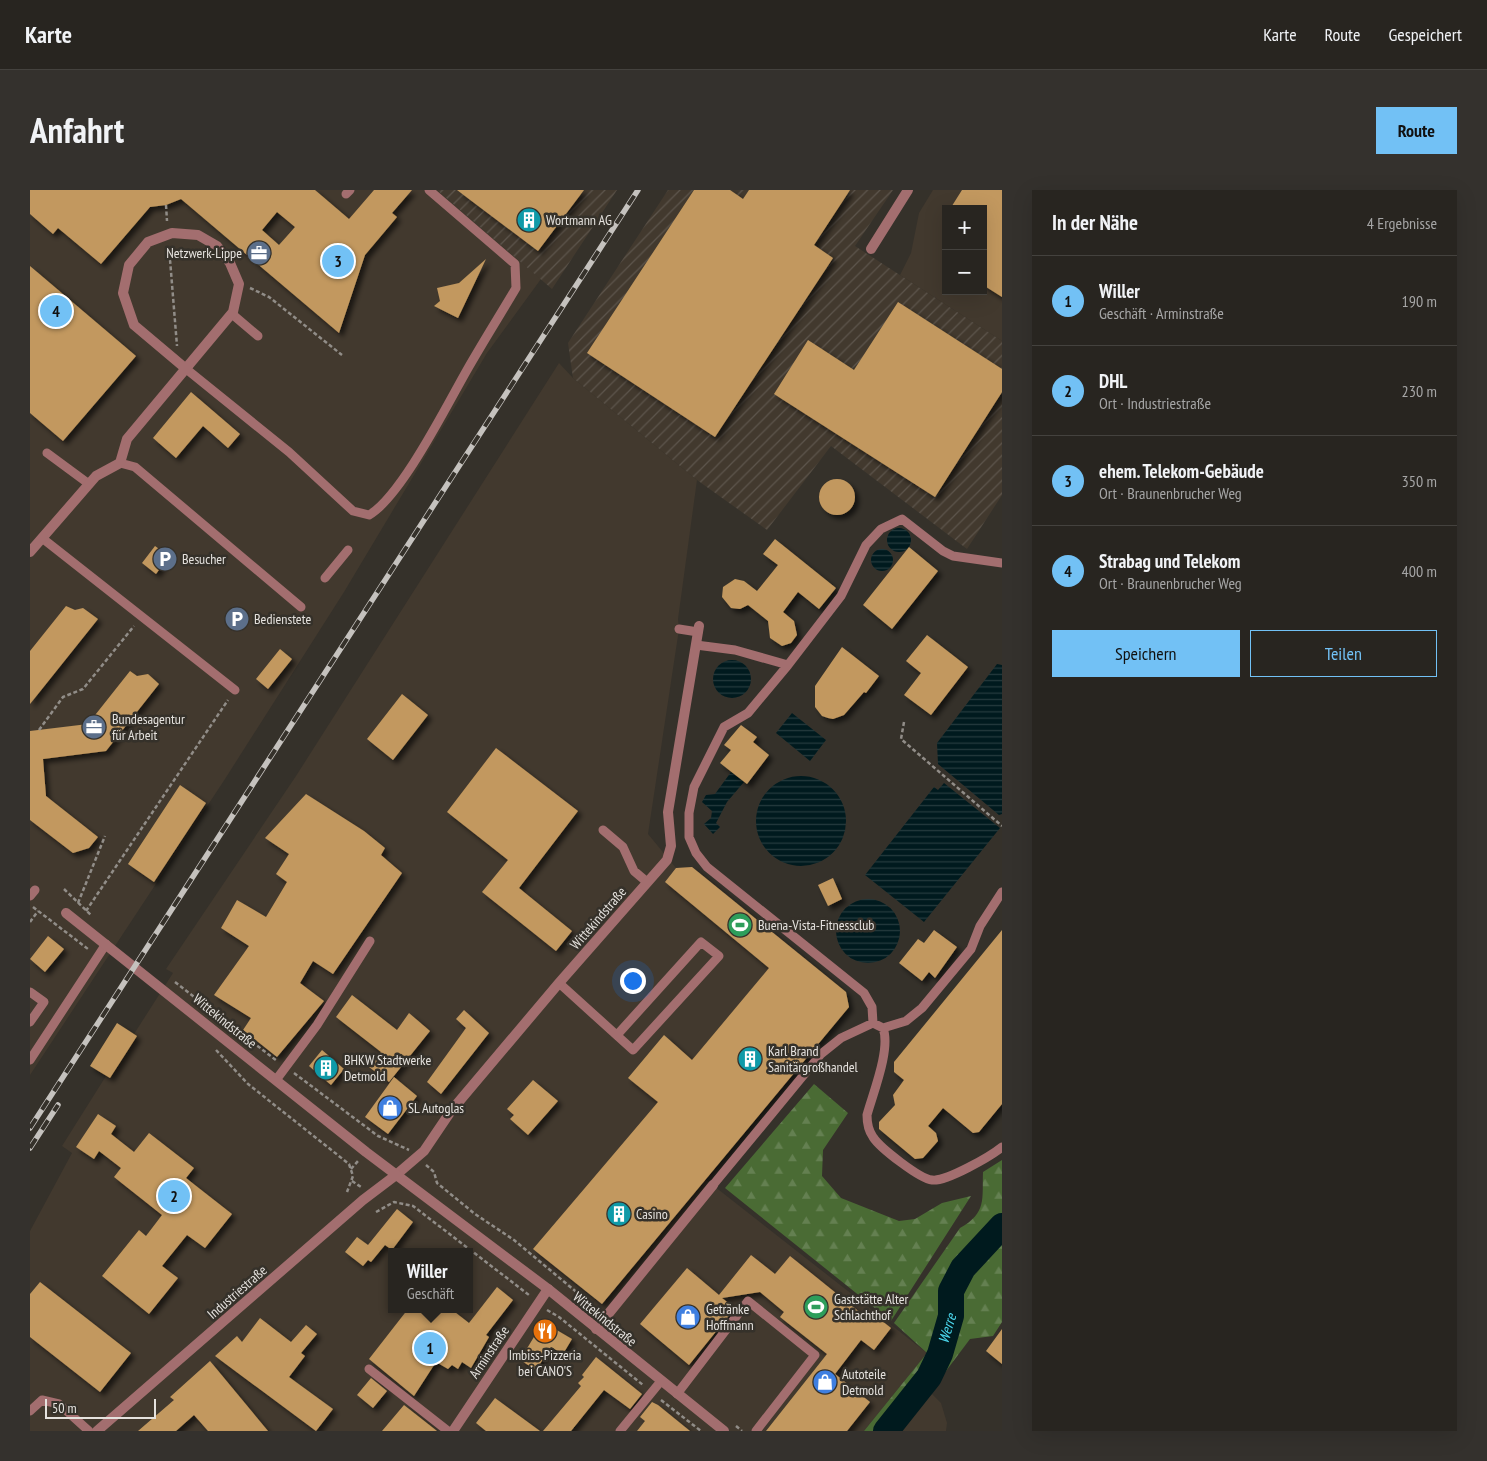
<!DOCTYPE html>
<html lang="de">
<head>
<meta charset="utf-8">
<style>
	body { margin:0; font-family:"PT Sans Narrow",sans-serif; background:#34312d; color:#f1f3f6 }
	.controls { position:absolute; right:15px; top:15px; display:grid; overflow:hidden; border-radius:0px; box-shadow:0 5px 20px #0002 }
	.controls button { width:45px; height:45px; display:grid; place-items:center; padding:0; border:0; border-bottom:1px solid #44423e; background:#282520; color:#f1f3f6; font:25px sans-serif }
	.scale { position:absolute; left:15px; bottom:12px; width:111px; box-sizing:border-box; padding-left:5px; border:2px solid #e5e2de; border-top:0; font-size:14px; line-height:18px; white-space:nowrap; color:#e5e2de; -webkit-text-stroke:4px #35312a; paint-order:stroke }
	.you { position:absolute; left:602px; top:790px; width:18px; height:18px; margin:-12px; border:4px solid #fff; border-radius:50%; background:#1a73e8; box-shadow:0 0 0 8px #1a73e833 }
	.badge { display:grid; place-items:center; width:32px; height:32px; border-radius:50%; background:#72c1f5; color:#111; font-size:16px; font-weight:700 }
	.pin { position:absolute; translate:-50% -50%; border:2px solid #fff; box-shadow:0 1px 5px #0006 }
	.popup { position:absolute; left:358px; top:1058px; width:85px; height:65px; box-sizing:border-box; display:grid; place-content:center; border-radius:0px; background:#282520; filter:drop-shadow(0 1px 4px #0005); font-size:16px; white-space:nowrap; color:#a5a5a5 }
	.popup b { font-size:19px; color:#f1f3f6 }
	.popup::after { content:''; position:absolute; left:50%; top:100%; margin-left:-10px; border:10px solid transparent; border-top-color:#282520 }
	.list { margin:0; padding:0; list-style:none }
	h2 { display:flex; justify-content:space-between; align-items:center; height:65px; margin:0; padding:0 20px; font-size:21px }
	h2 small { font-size:16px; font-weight:400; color:#a5a5a5 }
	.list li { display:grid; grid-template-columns:32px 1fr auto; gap:15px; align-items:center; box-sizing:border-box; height:90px; padding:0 20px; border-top:1px solid #44423e }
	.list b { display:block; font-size:19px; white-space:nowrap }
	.list p { margin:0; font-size:16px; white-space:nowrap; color:#a5a5a5 }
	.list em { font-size:16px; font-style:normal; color:#a5a5a5 }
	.actions { display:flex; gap:10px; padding:15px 20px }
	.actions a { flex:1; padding:11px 0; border:1px solid #72c1f5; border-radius:0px; text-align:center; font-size:18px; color:#72c1f5 }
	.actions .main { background:#72c1f5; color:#111 }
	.map { position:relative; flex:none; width:972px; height:1241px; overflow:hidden; border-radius:0px }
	header { display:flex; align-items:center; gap:30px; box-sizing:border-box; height:70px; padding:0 25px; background:#282520; border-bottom:1px solid #44423e }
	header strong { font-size:24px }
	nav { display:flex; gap:28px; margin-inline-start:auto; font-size:18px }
	.intro { display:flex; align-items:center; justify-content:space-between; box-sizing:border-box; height:120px; padding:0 30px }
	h1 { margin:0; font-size:35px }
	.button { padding:12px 22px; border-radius:0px; background:#72c1f5; color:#111; font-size:18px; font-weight:700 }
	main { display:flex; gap:30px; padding:0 30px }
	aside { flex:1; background:#282520; border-radius:0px; box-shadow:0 5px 20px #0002 }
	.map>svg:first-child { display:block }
	.built { fill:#42392e; fill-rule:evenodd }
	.industrial { fill:url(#industrial-furrows) }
	.forest { fill:url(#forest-firs) }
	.water { fill:url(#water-rules) }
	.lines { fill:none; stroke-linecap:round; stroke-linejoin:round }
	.river { stroke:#001a1e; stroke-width:26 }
	.building { fill:#c2985e; fill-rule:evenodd; filter:url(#shadow) }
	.path { stroke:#918d88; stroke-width:2.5; stroke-dasharray:4 2.5; stroke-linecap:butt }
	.service { stroke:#a36e6f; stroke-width:9 }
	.minor { stroke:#a36e6f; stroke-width:10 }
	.tertiary { stroke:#a36e6f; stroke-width:10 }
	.rail-casing { stroke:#c5c2be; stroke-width:5.5 }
	.rail { stroke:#35312a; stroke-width:4; stroke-dasharray:11; stroke-linecap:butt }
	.labels { text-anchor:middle; stroke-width:5; stroke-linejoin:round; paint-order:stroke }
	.poi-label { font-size:14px; fill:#e5e2de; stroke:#35312a; text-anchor:start }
	.street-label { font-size:14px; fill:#e5e2de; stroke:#35312a }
	.water-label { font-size:15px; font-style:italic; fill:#4ad6ec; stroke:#35312a }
</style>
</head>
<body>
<header>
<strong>Karte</strong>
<nav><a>Karte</a><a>Route</a><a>Gespeichert</a></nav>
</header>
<div class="intro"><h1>Anfahrt</h1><a class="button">Route</a></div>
<main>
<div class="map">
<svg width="972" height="1241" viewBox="0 0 972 1241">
	<defs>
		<pattern id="industrial-furrows" width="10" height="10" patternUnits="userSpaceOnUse" patternTransform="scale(1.25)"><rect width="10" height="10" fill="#42392e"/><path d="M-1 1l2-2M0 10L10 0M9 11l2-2" fill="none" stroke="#5d554c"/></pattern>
		<pattern id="forest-firs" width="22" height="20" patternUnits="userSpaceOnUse" patternTransform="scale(1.25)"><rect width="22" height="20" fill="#4a6b34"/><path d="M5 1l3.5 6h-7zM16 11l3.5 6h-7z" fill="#648051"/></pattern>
		<pattern id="water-rules" width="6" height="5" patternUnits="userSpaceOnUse" patternTransform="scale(1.25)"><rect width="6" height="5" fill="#001a1e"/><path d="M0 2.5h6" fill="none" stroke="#253b3e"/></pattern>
		<filter id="shadow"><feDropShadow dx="4" dy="4" stdDeviation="2.5" flood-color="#0009"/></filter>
	</defs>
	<rect width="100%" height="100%" fill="#35312a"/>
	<path class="built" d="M0,0H407L511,89L457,163L314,402L195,589L0,885Z
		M903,0H972V151L870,85L881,63L889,23ZM916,19H953V101H916Z
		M529,173L543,188L667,290L648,429L649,439L618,644L646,678L662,677L816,802L675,989L897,1163L834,1241H0V1041L42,963L32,956L76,886L80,888L107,846L104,844L143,783L136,779L266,586ZM361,1062H439V1119H361Z
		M900,1202L911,1213L917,1233L916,1241H871Z"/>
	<path class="industrial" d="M407,0H587L522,99Z
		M638,0H863L825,56L972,151V305L937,359L801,256L737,340L667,290L543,188L538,153Z"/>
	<path class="forest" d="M784,894L818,923L793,960L792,986L811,1008L869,1031L885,1029L912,1013L941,1006L861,1131L695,998Z
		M972,970V1132L963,1146L940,1149L871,1241H834L897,1163L864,1133L930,1038C957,1023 952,1009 953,982Z"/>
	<path class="water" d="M857 350a12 12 0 1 1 24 0a12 12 0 1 1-24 0Z
		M841 370a11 11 0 1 1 22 0a11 11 0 1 1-22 0Z
		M683 489a19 19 0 1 1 38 0a19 19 0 1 1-38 0Z
		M967,474L972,475V624L969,625L908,574L907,553Z
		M762,523L796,550L780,571L746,543Z
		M701,582L714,592L697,612L686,633L690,637L683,644L674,634L681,628L682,621L672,612L676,605L685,604Z
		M726 631a45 45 0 1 1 90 0a45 45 0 1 1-90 0Z
		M914,593L970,638L894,732L835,685L904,597L908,600Z
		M806 741a32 32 0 1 1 64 0a32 32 0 1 1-64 0Z"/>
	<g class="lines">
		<path class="river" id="s1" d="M856,1241L899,1187L910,1164L921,1126V1101L933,1078L972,1036"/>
	</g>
	<path class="building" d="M0,0H285L319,29L344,0H382L362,23L367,27L335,65L309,143L151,9L136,15L120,17L71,74L28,38L23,44L0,24ZM247,22L265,37L249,55L232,40Z
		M427,0H554L508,61Z
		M664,0H700L713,9L719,0H820L784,55L803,68L685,247L557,163Z
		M932,0H972V107L953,95V19H920Z
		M456,69L428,128L404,116L410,111L407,98L429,93Z
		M0,76L106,166L33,251L0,223Z
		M868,112L972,179V202L905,307L744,204L778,150L824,180Z
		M161,202L210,244L198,258L173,236L146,268L123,248Z
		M789 307a18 18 0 1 1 36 0a18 18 0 1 1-36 0Z
		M745,349L806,398L789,419L768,402L753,422L764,431L767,445L761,453L752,456L740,448L738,431L718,415L710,419L701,418L692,407L693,397L705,389L714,391L727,401L748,375L733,364Z
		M125,356L139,366L126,384L112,373Z
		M879,357L908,381L862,439L833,415Z
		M36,416L45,420L53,418L68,429L0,514V461Z
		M897,445L938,477L901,525L874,505L891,483L876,471Z
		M812,457L849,486L836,503L834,502L814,525L803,529L798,528L792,526L785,517V496Z
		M250,459L262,469L238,499L226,489Z
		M100,481L107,486L118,484L129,494L76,561L13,569L16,606L68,647L59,658L43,663L0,630V541L58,534Z
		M372,504L398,525L363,570L337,549Z
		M711,535L727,547L723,552L739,565L717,594L690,573L701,560L694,555Z
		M466,558L548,621L489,698L542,741L526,761L452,702L478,670L417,622Z
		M150,595L176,613L124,692L98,674Z
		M276,604L334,641L355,658L351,665L372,683L303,784L283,771L270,793L294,811L247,867L213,840L221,828L184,805L219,756L191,738L207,710L236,727L257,692L246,684L259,664L235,648Z
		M662,677L816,802L819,817L572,1114L503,1059L628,912L598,888L634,845L662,870L739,778L635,692L646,678Z
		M803,688L812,709L798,716L788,695Z
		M904,740L927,757L905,788L899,782L892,791L869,773L888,749L894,753Z
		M972,740V914L949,942L943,943L913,918L898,936L906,943L908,951L893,968L885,969L849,939V932L865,915L863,905L874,890L864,882V872Z
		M18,746L34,759L15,782L0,769Z
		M322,805L367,840L379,823L400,841L359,892L339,877L351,862L306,827Z
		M434,820L459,843L411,904L397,892L436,838L426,829Z
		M87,833L107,846L80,888L60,876Z
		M292,860L314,879L301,895L279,876Z
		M364,887L387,906L358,944L335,927Z
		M503,890L528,911L498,945L480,929L484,925L477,919Z
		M68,924L86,936L81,944L104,962L119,943L164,978L156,988L202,1024L175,1058L157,1045L132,1076L148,1088L119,1124L72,1086L109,1040L116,1046L132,1025L84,987L91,978L69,961L64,969L46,957Z
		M367,1019L383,1032L362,1060L355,1055L341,1072L338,1070L333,1076L315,1062L327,1047L338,1055Z
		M721,1065L745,1084L760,1066L832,1124L837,1119L861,1138L844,1160L831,1150L805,1184L840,1212L817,1241H736L797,1164L750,1127L754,1122L730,1102L692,1108L705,1118L659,1175L610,1134L657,1078L689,1105Z
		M10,1092L101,1163L70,1202L0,1147V1104Z
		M467,1097L483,1110L456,1145L459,1147L441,1178L432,1172L428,1179L422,1175L418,1179L406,1172L384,1206L339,1169L378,1119H421L439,1133Z
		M230,1128L261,1152L276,1135L287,1144L271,1163L275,1166L259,1187L303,1219L286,1241L185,1166L207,1146L212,1152Z
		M513,1132L542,1149L533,1164L521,1157L506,1180L490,1170Z
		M972,1139V1174L956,1161Z
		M566,1167L612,1204L600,1219L574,1200L541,1241H513L551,1196L548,1193L554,1187L552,1185Z
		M180,1171L238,1241H178L164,1225L146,1241H108L144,1210L140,1207Z
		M341,1188L357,1201L343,1218L327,1205Z
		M465,1208L510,1241H456L446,1233Z
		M622,1212L628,1215L660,1241H607L615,1231L610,1227Z
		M374,1215L407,1241H352Z"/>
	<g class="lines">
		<path class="path" d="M136,15L137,31
			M139,57L147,156
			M220,98L239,107L312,165
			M874,532L871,549L972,636
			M9,540L33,507L53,499L104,436
			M34,699L62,726
			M48,713L75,646
			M3,717L58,759
			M56,721L198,510
			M0,732L8,721
			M145,792L247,871
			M186,860L218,894L319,974L323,986L317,1002
			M264,883L348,946L379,960
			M396,975L404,982L407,993L445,1024L484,1050L568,1120
			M321,979L328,971
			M322,991L331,997
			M346,1022L364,1012L383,1016L499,1105
			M517,1120L529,1127L613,1195
			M631,1210L671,1241
			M706,1236L712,1241"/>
		<path class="service" d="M316,4L320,0
			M202,124L228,146
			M155,178L259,262L323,321L339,325C371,307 417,215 437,180C453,152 470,125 486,98L485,74L399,0
			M17,263L59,294
			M90,273L105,277L271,417
			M12,348L205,500
			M295,388L318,360
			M649,439L668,442
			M666,455L705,460L758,475
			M573,640L593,657L604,681L617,692
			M0,706L5,700
			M529,793L603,860L689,766L671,752L587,845
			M0,802L14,812L0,832
			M843,833L842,817L834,803L677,677L666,663L659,647V623L664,597L694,537L718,523L758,475L811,406L836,355L851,339L872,329L913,361L923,366L972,373
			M853,838C861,859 843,903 837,925C837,934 838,940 843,947C850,958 890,989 902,990C916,992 961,966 972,957
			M0,870L76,754
			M246,890L287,835L340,751
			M683,995L791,864L811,848L843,833L853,838L876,831L892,818L941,759L950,736L972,702
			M339,1179L418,1241
			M647,1204L718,1111L785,1165L726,1241
			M0,1221L12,1210L29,1214L59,1241
			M590,1241L631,1191"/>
		<path class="minor" d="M841,59L878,0
			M0,362L66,286L90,273L97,249L203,122L209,94L200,73L187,56L168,45L142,43L118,52L99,75L93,103L104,135L155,178
			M366,985L394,961L421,921L529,793L637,670L641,656L638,622L669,436
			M566,1139L683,995
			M423,1241L518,1099"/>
		<path class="tertiary" d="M36,723L336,962L518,1099L694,1241
			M67,1241L333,1010L366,985"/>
		<defs>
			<path id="rail" d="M0,938L608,0
				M0,958L28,915"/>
		</defs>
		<use href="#rail" class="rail-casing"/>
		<use href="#rail" class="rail"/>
	</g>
	<defs>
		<symbol id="building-disc" viewBox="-11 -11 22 22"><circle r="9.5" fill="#0f9aa8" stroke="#35312a"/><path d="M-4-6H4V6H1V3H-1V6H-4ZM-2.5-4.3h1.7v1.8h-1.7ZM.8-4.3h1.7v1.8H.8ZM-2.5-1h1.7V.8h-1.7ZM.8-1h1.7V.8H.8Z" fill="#fff"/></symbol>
		<symbol id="office-disc" viewBox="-11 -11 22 22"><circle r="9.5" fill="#5c6f8a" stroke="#35312a"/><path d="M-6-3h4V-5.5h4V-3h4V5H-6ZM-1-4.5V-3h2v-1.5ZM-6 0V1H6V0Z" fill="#fff"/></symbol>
		<symbol id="parking-disc" viewBox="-11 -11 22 22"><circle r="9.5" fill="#5c6f8a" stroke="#35312a"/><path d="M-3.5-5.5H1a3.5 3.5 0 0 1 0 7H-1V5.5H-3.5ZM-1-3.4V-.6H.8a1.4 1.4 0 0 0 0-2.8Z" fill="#fff"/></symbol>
		<symbol id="stadium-disc" viewBox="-11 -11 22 22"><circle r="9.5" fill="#2e9e5b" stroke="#35312a"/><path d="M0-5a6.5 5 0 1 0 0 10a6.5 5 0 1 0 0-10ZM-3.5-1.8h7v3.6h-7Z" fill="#fff"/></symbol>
		<symbol id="shop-disc" viewBox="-11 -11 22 22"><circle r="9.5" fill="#3f7fe0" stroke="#35312a"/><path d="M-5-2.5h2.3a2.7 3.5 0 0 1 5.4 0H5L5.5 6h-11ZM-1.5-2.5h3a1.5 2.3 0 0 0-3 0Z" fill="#fff"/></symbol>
		<symbol id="restaurant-disc" viewBox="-11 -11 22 22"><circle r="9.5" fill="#e8710a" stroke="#35312a"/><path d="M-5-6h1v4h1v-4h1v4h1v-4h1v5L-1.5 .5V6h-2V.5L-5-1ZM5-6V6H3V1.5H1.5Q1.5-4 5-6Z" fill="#fff"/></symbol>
	</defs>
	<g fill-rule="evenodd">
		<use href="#building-disc" x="485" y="16" width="28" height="28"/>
		<use href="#office-disc" x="215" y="49" width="28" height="28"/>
		<use href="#parking-disc" x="121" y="355" width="28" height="28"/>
		<use href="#parking-disc" x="193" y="415" width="28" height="28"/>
		<use href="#office-disc" x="50" y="523" width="28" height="28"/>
		<use href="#stadium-disc" x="696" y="721" width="28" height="28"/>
		<use href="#building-disc" x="706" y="855" width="28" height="28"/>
		<use href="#building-disc" x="282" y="864" width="28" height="28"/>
		<use href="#shop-disc" x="346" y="904" width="28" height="28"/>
		<use href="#building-disc" x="575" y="1010" width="28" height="28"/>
		<use href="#stadium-disc" x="772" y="1103" width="28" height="28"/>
		<use href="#shop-disc" x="644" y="1113" width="28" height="28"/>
		<use href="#restaurant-disc" x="501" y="1127" width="28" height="28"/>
		<use href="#shop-disc" x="781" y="1178" width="28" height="28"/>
	</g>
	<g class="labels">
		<g class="poi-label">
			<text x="516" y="35">Wortmann AG</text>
			<text x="212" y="68" text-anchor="end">Netzwerk-Lippe</text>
			<text x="152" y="374">Besucher</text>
			<text x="224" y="434">Bedienstete</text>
			<text x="82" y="534">Bundesagentur<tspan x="82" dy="16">für Arbeit</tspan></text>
			<text x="728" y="740">Buena-Vista-Fitnessclub</text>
			<text x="738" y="866">Karl Brand<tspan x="738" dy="16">Sanitärgroßhandel</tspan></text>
			<text x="314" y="875">BHKW Stadtwerke<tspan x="314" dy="16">Detmold</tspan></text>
			<text x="378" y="923">SL Autoglas</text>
			<text x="606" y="1029">Casino</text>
			<text x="804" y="1114">Gaststätte Alter<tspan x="804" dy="16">Schlachthof</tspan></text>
			<text x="676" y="1124">Getränke<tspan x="676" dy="16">Hoffmann</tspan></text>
			<text x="515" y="1170" text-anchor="middle">Imbiss-Pizzeria<tspan x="515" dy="16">bei CANO'S</tspan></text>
			<text x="812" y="1189">Autoteile<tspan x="812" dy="16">Detmold</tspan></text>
		</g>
		<g class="street-label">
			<text transform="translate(568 728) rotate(-49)" y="5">Wittekindstraße</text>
			<text transform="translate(195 831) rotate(39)" y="5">Wittekindstraße</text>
			<text transform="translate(207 1102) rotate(-41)" y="5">Industriestraße</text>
			<text transform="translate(575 1129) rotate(39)" y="5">Wittekindstraße</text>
			<text transform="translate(459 1162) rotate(-56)" y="5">Arminstraße</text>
		</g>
		<g class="water-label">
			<text dy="5" stroke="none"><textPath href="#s1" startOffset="121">Werre</textPath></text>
		</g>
	</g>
</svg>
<div class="controls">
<button>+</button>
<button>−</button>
</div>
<div class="scale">50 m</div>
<div class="you"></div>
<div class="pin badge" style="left:400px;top:1158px">1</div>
<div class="popup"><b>Willer</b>Geschäft</div>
<div class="pin badge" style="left:144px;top:1006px">2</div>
<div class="pin badge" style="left:308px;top:71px">3</div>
<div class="pin badge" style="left:26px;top:121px">4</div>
</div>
<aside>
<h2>In der Nähe<small>4 Ergebnisse</small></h2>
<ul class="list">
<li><span class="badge">1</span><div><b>Willer</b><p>Geschäft · Arminstraße</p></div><em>190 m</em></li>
<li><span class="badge">2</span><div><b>DHL</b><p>Ort · Industriestraße</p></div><em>230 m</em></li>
<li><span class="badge">3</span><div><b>ehem. Telekom-Gebäude</b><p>Ort · Braunenbrucher Weg</p></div><em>350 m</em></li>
<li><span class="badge">4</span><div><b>Strabag und Telekom</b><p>Ort · Braunenbrucher Weg</p></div><em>400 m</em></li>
</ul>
<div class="actions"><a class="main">Speichern</a><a>Teilen</a></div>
</aside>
</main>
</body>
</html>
